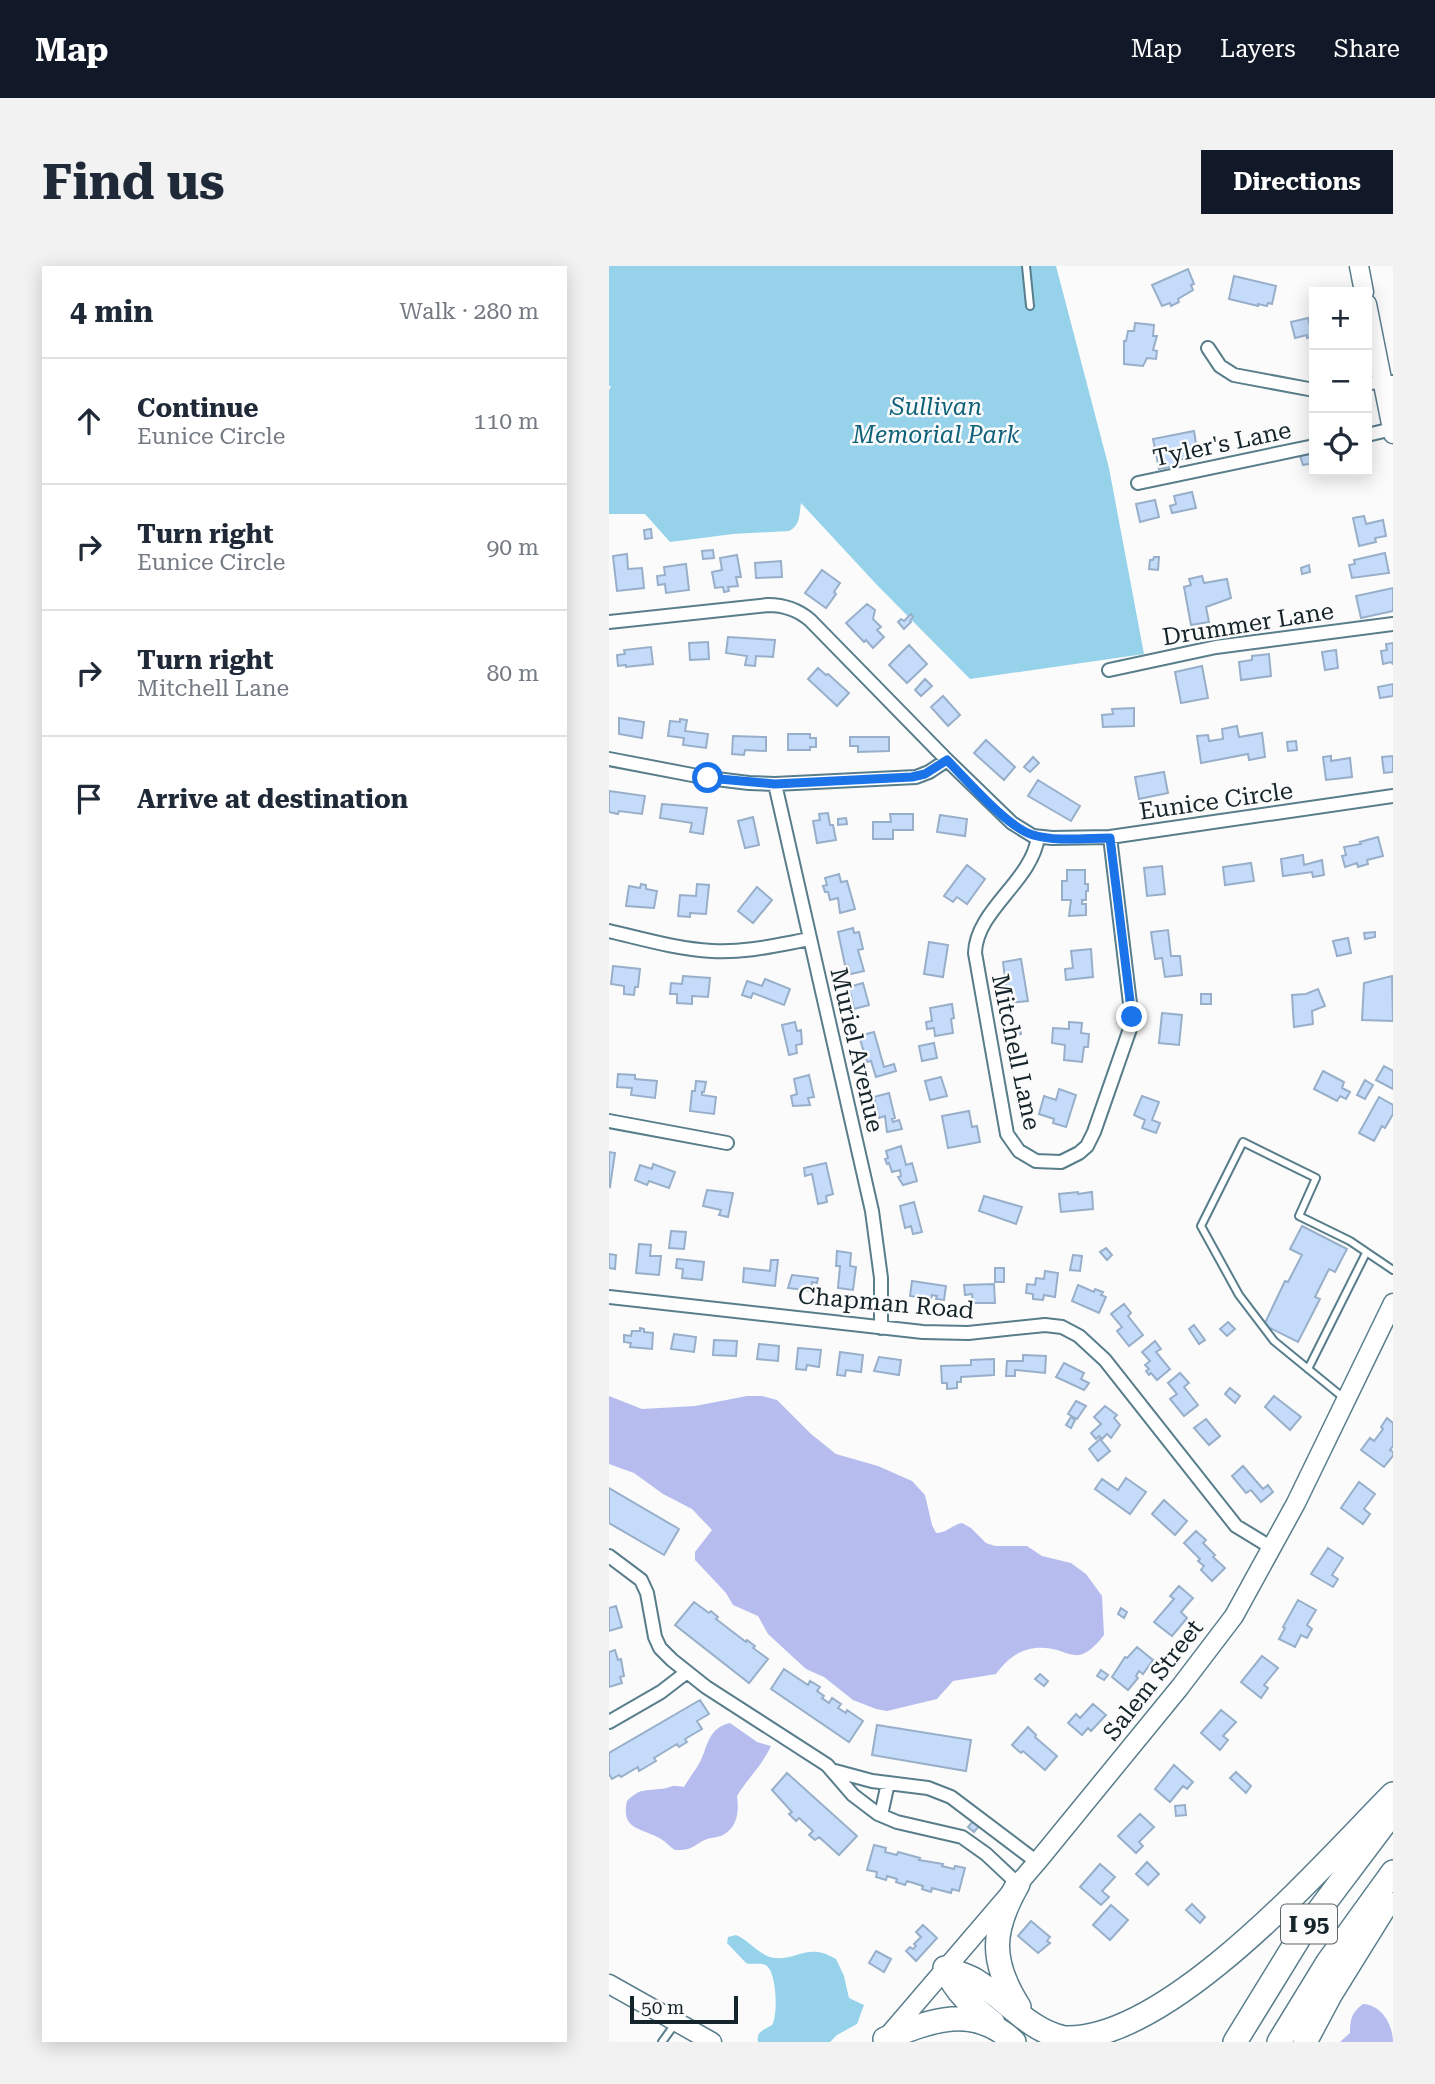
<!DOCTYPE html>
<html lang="en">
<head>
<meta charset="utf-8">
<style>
	body { margin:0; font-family:"Roboto Serif",serif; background:#f2f2f3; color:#1f2937 }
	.controls { position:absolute; right:21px; top:21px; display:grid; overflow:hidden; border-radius:0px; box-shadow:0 4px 18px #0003 }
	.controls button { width:63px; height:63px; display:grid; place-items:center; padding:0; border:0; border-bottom:2px solid #e0e1e3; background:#fff; color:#1f2937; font:35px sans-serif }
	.scale { position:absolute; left:21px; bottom:18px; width:108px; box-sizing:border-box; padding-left:7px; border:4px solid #15242a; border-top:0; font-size:19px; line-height:24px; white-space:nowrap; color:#15242a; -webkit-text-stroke:5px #fbfbfb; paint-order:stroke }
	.stop { position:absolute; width:21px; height:21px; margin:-16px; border:5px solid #1a73e8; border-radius:50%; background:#fff }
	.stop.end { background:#1a73e8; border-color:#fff; box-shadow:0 2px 7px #0008 }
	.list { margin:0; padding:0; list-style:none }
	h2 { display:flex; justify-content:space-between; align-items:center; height:91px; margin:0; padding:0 28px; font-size:30px }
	h2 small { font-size:23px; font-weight:400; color:#747a83 }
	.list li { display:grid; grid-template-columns:46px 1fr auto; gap:21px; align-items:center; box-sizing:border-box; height:126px; padding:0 28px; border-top:2px solid #e0e1e3 }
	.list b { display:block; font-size:26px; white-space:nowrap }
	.list p { margin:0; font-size:23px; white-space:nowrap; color:#747a83 }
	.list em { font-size:23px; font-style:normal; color:#747a83 }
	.icon { flex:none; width:38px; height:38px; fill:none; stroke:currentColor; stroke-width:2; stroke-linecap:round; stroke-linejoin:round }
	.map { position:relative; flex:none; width:784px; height:1776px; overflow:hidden; border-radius:0px }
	header { display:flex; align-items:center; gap:42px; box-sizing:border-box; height:98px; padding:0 35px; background:#111827; color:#fff }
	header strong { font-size:33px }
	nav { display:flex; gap:38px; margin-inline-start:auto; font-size:24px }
	.intro { display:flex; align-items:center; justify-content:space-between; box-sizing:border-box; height:168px; padding:0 42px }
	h1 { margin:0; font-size:49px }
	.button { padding:18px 32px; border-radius:0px; background:#111827; color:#fff; font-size:24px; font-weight:700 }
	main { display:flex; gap:42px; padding:0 42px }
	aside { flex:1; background:#fff; border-radius:0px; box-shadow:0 4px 18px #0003 }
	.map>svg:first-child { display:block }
	.green { fill:#96d3eb }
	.water { fill:#b7bcef }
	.building { fill:#c4dcf9; stroke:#98afca; stroke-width:2 }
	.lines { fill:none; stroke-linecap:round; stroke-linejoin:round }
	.service-casing { stroke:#587d8b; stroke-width:10 }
	.minor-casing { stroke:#587d8b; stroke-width:16 }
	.secondary-casing { stroke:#587d8b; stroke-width:21 }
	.motorway-casing { stroke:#587d8b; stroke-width:26 }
	.service { stroke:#fff; stroke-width:6 }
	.minor { stroke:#fff; stroke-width:12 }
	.secondary { stroke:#fff; stroke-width:18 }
	.motorway { stroke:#fff; stroke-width:23 }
	.route { stroke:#1a73e8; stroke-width:9 }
	.labels { text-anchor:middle; stroke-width:5; stroke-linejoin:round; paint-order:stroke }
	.shield { fill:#fbfbfb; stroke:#5a6469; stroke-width:2 }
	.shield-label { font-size:23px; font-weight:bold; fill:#15242a }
	.park-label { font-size:24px; font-style:italic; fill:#0f617a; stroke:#fbfbfb }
	.street-label { font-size:24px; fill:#15242a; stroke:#fbfbfb }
</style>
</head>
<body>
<header>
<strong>Map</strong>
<nav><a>Map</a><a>Layers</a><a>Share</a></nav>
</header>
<div class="intro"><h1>Find us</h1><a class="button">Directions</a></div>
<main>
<aside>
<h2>4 min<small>Walk · 280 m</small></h2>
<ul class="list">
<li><svg class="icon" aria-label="ahead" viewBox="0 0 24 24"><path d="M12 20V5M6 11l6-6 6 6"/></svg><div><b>Continue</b><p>Eunice Circle</p></div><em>110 m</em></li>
<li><svg class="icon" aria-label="right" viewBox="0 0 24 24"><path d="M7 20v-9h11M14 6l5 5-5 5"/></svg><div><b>Turn right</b><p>Eunice Circle</p></div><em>90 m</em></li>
<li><svg class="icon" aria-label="right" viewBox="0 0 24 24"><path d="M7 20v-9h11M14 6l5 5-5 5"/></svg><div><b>Turn right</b><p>Mitchell Lane</p></div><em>80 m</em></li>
<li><svg class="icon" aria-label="arrive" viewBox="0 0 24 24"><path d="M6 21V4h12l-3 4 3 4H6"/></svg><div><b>Arrive at destination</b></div></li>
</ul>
</aside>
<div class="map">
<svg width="784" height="1776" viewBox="0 0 784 1776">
	<rect width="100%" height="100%" fill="#fbfbfb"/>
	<path class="green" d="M0,0H447L500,202L535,388L361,413L268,319L192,237C190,248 192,259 180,265L124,268L61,276L36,248H0V124L2,120H0Z
		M127,1669C140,1674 152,1691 166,1692C189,1694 199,1676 227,1693L235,1710L240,1732L255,1739L248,1758L228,1769L221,1776H149C147,1765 155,1764 163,1759C169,1749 168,1709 158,1700C154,1696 143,1699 137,1697L118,1677L119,1671Z"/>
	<path class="water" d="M0,1130L33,1143L86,1140L138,1130H153L168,1134L202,1168L227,1188L269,1200L303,1215L316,1229L323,1259L327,1267C338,1267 343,1259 353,1257L362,1262L377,1277L386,1280H418L433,1290L462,1297L477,1308L493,1330L495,1369C489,1377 480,1387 470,1389C463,1390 455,1386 448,1384C421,1377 402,1387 387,1408L344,1415L328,1433L278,1445L267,1443L244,1434L215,1411L197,1403L159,1368L149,1350L124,1339L117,1327L86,1294V1286L103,1264L83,1243L54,1228L25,1207L0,1198Z
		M121,1457L148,1476L162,1480C154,1498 139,1512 128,1530C130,1544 129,1561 114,1569C108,1572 103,1571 98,1573C85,1578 85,1585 66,1584C61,1581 57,1576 52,1573C34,1562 11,1565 18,1535C31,1522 36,1525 51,1523C64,1522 58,1518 75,1521C80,1512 86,1505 91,1496C99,1480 99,1462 121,1457Z
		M754,1738C773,1739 784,1759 784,1776H731L741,1767C741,1753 743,1746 754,1738Z"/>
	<path class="building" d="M579,3L585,18L582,19L584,24L569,33L570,36L562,40L561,37L553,40L543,19Z
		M625,10L667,20L663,38L659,37L658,40L649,38V40L620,33Z
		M699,52L702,63L705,62V76L703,77L702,71L698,72V69L686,72L682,56Z
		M526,57L545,59L544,70H548L544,84L548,85L547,93L538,92L534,100L515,98V75H517L519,65H525Z
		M585,165L589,190L569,194L570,199L550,203L544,173Z
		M705,187V197L694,199L691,190Z
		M583,226L587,242L563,247L561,240L567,238L565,230Z
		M546,234L550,251L531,256L527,238Z
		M755,250L757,258L774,254L777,270L766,272L767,276L750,280L744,252Z
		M42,263L43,272L36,273L35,264Z
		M104,284L105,292L94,293L93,285Z
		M776,287L780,307L743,312L740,299L746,298L745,294Z
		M18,288L19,303L33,302L35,322L8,325L4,290Z
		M128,289L132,311H127L129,320L119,321L120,325L115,326L114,321L106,322L103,306L113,304L111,292Z
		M545,291H550L549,304L540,303L541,294H544Z
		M172,295L173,311L147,312L146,297Z
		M77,298L80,324L57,327L56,318L49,319L48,310L56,309L55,301Z
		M700,299L701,306L693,308L692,302Z
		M213,304L231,317L225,326L227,328L217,342L196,327Z
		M593,310L595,317L618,313L622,332L597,341L600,356L582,359L575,321L582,319L580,313Z
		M784,322V345L752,352L747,330Z
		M258,338L266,344L264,353L272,361L268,364L275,371L264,382L257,374L255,376L237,357Z
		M302,348L304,351L301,355L302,356L295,363L289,356L292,353L295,355Z
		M119,371L166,374L164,391L147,390L146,400L136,399L138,390L117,387Z
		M99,376L100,393L81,394L80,377Z
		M784,377V398L782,396L774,398L772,385L778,384L777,378Z
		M300,379L318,398L298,417L280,399Z
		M42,381L44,398L17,401V399L9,400L8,389L16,388L15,384Z
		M727,384L729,402L716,404L713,386Z
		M660,388L662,410L632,414L630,396L643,394V390Z
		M593,400L599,432L572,437L566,406Z
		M209,402L217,409L219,408L240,427L228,440L199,413Z
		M316,413L323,420L312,430L306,424Z
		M784,418V430L771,432L769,421Z
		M334,430L351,449L339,460L322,441Z
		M525,442V460L494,461L493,449L504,448L503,443Z
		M10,452L35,456L33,472L10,468Z
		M71,453L78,454L76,465L99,468L97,482L74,479L75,472L59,470L61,455L71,456Z
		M628,460L630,471L653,467L656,491L640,494L639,488L592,497L588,470L599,469L600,475L614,473L613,463Z
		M179,468H201V472H207V481H201V484H179Z
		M124,470L157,471V485L136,484L135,489L123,488Z
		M241,471H280V485L249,486V480H241Z
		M377,474L406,501L395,514L365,487Z
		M687,475L688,484L679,485L678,476Z
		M722,490V495L741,492L743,511L717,514L714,491Z
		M784,490V506L775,507L773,491Z
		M424,491L430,497L421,506L415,501Z
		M555,506L559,527L530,533L526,511Z
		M429,514L471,540L462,555L419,530Z
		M0,525L36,530L33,548L10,545L9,548L0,546Z
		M53,538L98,542L94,568L81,566L83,557L51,552Z
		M219,547L221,559H224L227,574L208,577L204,555L211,554L210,548Z
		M281,548H304V564H284V573H264V556H282Z
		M331,549L358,553L356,570L328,566Z
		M144,551L150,579L136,582L129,555Z
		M237,552L238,558L229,559V553Z
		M769,571L774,590L758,594L759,598L749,601L748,597L736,601L733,590L737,589L735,581L752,578L751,576Z
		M694,589L695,599L713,594L715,609L704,611L703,606L674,610L672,593Z
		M642,597L645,615L616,619L614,601Z
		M358,599L376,613L358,638L348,631L344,636L335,630Z
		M553,600L556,628L538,630L535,602Z
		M458,604H476V618H479V625H477V634H473V638H477V649L460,650L462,634H453V615H458Z
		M230,608L232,616L238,615L246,643L231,647L229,632L221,634L219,626H216L214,620L218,619L216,612Z
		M32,618L37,619V623L48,625L45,642L17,640L20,620L31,622Z
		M88,618L100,619L97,648L81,647V651L69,650L71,629L87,630Z
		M148,621L163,634L144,657L129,645Z
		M244,662L245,667L250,666L254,683L249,684L255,705L242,708L239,699H236L229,666Z
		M559,664L562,690H571L573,709L556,711L553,692L546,693L542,666Z
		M766,666V671L756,673L755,667Z
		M739,672L742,687L728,690L724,675Z
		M320,676L339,679L334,711L315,708Z
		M482,683L484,711L457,714L456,703L464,702L462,685Z
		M412,693L419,735L399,737L394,696Z
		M4,700L31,703L29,721H26L25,729L15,728V720L2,718Z
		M74,710L101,712L99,731L83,730V738L68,737V728H61L62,717L73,718Z
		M783,710L784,755L753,754L755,717Z
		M156,713L181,723L175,739L144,727L142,732L133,729L138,715L153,720Z
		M254,717L260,739L245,743L240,721Z
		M709,723L716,740L703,745L704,758L685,761L683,729L697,728Z
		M592,728H602V738H592Z
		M343,738L345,752L342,753L344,767L326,770L325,762L318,763L317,756L323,755L321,742Z
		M553,747L573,749L570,779L550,777Z
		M186,756L188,765L192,764L193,778L187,779L188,787L180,789L173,759Z
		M460,756L473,757L472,767L480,768L479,781H475L473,796L455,794L456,779L443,777L444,762L460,763Z
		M411,759L412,768L407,769L406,760Z
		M265,766L275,801L285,798L287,805L267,811L262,795L258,796L250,770Z
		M325,777L328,792L313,795L310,780Z
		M775,800L784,805V823L767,814Z
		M714,805L735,816L733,822L741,826L737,833L731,830L728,835L705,823Z
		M9,808L26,809V813L48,815L46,832L22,829L23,822L8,821Z
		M200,809L205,831L199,832L201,839L184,840L182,830L188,828L185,813Z
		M332,811L338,830L321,834L316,815Z
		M756,814L764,819L756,833L748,829Z
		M87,815L97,816L95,826H93V829L107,831L105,848L81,845L83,825H86Z
		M450,823L467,829L457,861L444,857L445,853L430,848L435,830L447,834Z
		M280,827L286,852L283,853L284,856L290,854L293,863L278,866L276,850L270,852L265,831Z
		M533,830L550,836L543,854L551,857L547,867L533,862L536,854L525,849Z
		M770,831L784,839V848L776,862L773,860L765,875L750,867Z
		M360,845L363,861L368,860L371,876L339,882L333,850Z
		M292,880L297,899L303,897L308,915L294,919L289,911L292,910L291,904L283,906L280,897L278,898L276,893L279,892L277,885Z
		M0,886L6,887L1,921L0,920Z
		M217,897L224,928L217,930L218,936L209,938L203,908L196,910L195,902Z
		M44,898L66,906L60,922L40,915L38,919L26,914L31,899L43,903Z
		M98,924L124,927L119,951L110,949L112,944L94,940Z
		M469,926V928L483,926L484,943L452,946L450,928Z
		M375,930L413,941L407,958L370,945Z
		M305,936L313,966L304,968L302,960L296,962L291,940Z
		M693,960L738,983L726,1006L720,1003L706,1031L711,1033L689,1076L655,1059L676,1015L679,1016L693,989L681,983Z
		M62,965L77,966L75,983L60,982Z
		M30,978L42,979L41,990H52L50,1009L27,1007Z
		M497,982L503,989L498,994L491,986Z
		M228,985L242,987L241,1000L247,1001L244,1024L229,1022L231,1000H227Z
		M0,988L7,989L6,1003L0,1002Z
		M464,989L473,990L471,1005L461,1004Z
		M68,993L95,996L93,1014L73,1012L74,1003L67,1002Z
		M162,994H169L166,1020L134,1016L135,1002L161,1005Z
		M386,1002H395V1016H386Z
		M436,1005L449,1007L446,1031L435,1029L434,1034L424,1033V1028L417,1027L418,1018L426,1019L427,1012L435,1013Z
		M183,1009L209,1012L208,1017L203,1016L202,1025L179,1022Z
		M303,1015L337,1020L335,1034L327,1033L328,1030L323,1029L322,1033L301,1030Z
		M385,1018L386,1037H364L363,1028L356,1029L355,1019Z
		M469,1019L485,1026L486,1023L494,1026L492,1029L497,1031L490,1047L463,1035Z
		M515,1038L522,1047L519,1050L534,1069L520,1080L508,1065L513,1061L502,1048Z
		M619,1056L626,1063L618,1070L611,1063Z
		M585,1059L596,1074L590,1078L580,1063Z
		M31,1062L35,1063V1066L44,1067L43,1083L21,1081L22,1077L15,1076V1069L22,1070L23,1065H31Z
		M65,1068L87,1071L85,1086L62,1083Z
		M105,1074L128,1075L127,1090L104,1089Z
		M546,1075L552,1083L547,1086L561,1103L548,1114L542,1107L540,1109L537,1105L540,1103L536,1099L541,1095L533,1086Z
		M150,1078L170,1080L169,1095L148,1093Z
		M189,1082L212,1084L210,1101L198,1099L197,1104L187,1103Z
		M231,1086L254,1089L252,1106L237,1104L236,1110L228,1109Z
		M414,1089L437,1090L436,1107L406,1104V1110H397L398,1095H414Z
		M270,1091L292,1094L290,1109L265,1105Z
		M385,1093V1109L352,1111V1116H348V1122L338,1123V1117H333L332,1100L362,1099V1094Z
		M455,1097L475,1107L472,1113L480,1117L475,1124L447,1111Z
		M571,1107L580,1117L575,1121L589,1139L575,1150L561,1133L568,1128L559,1117Z
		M621,1122L631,1130L626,1137L616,1128Z
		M665,1130L692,1151L681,1164L656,1141Z
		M467,1135L477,1140L468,1153L459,1148Z
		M496,1140L508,1149L505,1152L511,1159L502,1172L498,1168L493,1173L490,1170L487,1173L482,1167L492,1158L485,1151Z
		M462,1151L466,1154L462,1162L457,1159Z
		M778,1152L784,1157V1180L781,1184L784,1186V1190L775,1201L752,1184L761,1172L765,1175L774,1163L772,1161Z
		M597,1153L611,1170L600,1179L585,1162Z
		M491,1173L501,1185L489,1195L480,1183Z
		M634,1200L654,1223L659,1219L664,1226L652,1236L642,1224L637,1227L623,1210Z
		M517,1212L537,1226L521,1248L486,1223L493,1213L509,1224Z
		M750,1216L766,1228L755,1243L761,1248L754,1258L732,1242Z
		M0,1222L70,1263L55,1289L0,1257Z
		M555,1234L578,1255L566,1269L543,1248Z
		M587,1265L597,1274L594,1277L606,1289L604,1291L616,1302L603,1315L592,1304L595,1300L589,1295L591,1293L575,1277Z
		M719,1282L734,1292L723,1309L729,1313L724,1321L702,1308Z
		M570,1320L584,1332L572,1346L578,1352L563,1370L545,1356L565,1333L561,1330Z
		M689,1334L707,1344L698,1359L703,1363L698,1372L692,1369L686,1381L670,1373L676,1362L674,1361Z
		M85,1336L100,1347L102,1345L109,1351L107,1353L137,1376L138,1374L146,1380L144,1382L159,1393L140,1417L66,1359Z
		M7,1340L13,1361L0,1365V1342Z
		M512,1342L518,1346L515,1352L509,1348Z
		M528,1381L544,1394L534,1408L530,1405L527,1410L529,1412L519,1424L503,1411L516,1391L518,1392Z
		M6,1384L9,1394L12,1393L15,1410L11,1411L13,1417L0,1421V1386Z
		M653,1390L669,1402L655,1419L659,1422L652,1432L632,1416Z
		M175,1403L199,1419L201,1415L211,1421L208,1425L215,1430L213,1432L220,1437L223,1432L232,1438L229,1442L237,1447L238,1444L254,1455L240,1476L162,1423Z
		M492,1404L499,1409L495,1414L488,1410Z
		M431,1408L439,1415L435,1420L426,1413Z
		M91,1434L100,1448L88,1455L93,1463L76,1473L78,1476L70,1481L68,1478L45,1492L47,1495L30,1505L29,1501L12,1511L10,1509L3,1513L0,1508V1487Z
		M484,1438L497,1449L482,1465L479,1462L473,1469L459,1457L467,1448L471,1452Z
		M612,1444L627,1456L614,1470L619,1474L611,1484L592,1467Z
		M268,1459L362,1474L357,1505L263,1489Z
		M419,1461L427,1469L426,1471L448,1490L436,1504L414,1485L412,1487L403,1479Z
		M565,1499L584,1516L578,1523L574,1520L561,1536L546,1523Z
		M627,1506L642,1520L637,1527L621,1512Z
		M178,1507L248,1570L230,1589L210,1571L206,1574L200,1569L204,1565L190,1552L187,1555L180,1548L183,1546L163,1524Z
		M576,1539L577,1549L567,1550L566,1540Z
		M531,1548L545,1561L530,1576L534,1580L527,1587L509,1570Z
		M364,1555L370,1560L365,1566L359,1561Z
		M265,1579L277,1582L276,1586L288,1589L289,1586L311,1592L310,1594L334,1598L333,1600L345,1603L346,1600L356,1602L350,1625L343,1623L342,1627L323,1622L322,1626L313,1623L314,1620L298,1615L296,1619L287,1616L288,1613L278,1610L277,1614L267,1611L268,1606L258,1604Z
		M538,1596L550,1608L539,1619L527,1608Z
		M491,1598L506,1611L493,1625L500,1631L492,1639L471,1621Z
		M583,1638L596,1651L591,1657L577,1644Z
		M502,1639L519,1654L501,1674L484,1659Z
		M422,1655L441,1671L438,1675L441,1677L429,1687L409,1670Z
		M314,1659L328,1672L307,1695L297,1685L301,1681L304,1683L307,1680L305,1678L312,1671L307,1666Z
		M267,1685L282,1693L275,1706L260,1697Z"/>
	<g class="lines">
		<defs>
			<path id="service" d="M417,0L421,40
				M699,1103L757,987
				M736,1133L665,1075L630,1029L592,960L634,876L707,912L690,950L741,975L784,1004
				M53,1776L66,1758"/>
			<path id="minor" d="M599,82L611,100L625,109L705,124
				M758,117L784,116
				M758,169L783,163
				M529,217L705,180
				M0,356L159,339C175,339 188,343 201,354L338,494L403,557L424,570L443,572L501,571L784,530
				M500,404L607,381L784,358
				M0,493L99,512L140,517L166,518L307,511L320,506L338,494
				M166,518L263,945L272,1012V1062
				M429,571C423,615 367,644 366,687L398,868L410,885L427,895L452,896L470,887L478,880L485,866L522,760V746L501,571
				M0,665C34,673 68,683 103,685C136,687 168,679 201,673
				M0,855L118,877
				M0,1031L314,1066L359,1067L436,1059L453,1061L470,1070L496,1094L627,1260L663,1282
				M0,1290L32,1314L38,1327L46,1371L51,1382L63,1394L97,1421L218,1499L244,1529L269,1548L288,1556L353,1571L377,1588L409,1618
				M0,1456L52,1426L78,1406
				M226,1505L263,1515L319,1522L342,1531L428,1596
				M272,1549L279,1517"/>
			<path id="secondary" d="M750,0L755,26
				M758,38L784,168
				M0,1718L103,1776
				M278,1771L428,1596L571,1421L625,1350L687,1237L784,1037"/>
			<path id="motorway" d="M409,1618C382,1665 381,1695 410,1741
				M336,1702C346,1706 357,1709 366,1714C397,1733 419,1764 455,1772C561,1776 717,1595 784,1528
				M336,1702C347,1727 364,1741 384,1757
				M276,1773C321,1755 364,1737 405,1776
				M626,1776L693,1667L778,1554
				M670,1776L719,1696L784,1606
				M696,1776L721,1729L778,1637"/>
		</defs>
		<use href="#service" class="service-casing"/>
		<use href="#minor" class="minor-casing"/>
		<use href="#secondary" class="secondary-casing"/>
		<use href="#motorway" class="motorway-casing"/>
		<use href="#service" class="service"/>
		<use href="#minor" class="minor"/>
		<use href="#secondary" class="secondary"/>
		<use href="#motorway" class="motorway"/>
	</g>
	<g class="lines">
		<path class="route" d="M99,512L166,518L303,511L316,508L338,494C358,514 399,562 424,569C448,576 477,572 501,572L523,751"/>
	</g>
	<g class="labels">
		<rect class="shield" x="672" y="1638.5" width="56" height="39" rx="5"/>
		<g class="shield-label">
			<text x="700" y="1666">I 95</text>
		</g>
		<g class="park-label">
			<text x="327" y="149">Sullivan<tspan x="327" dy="28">Memorial Park</tspan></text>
		</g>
		<g class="street-label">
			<text transform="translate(613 178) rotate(-12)" y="8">Tyler's Lane</text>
			<text transform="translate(639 358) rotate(-9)" y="8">Drummer Lane</text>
			<text transform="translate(607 535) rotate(-8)" y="8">Eunice Circle</text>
			<text transform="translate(248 784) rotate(77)" y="8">Muriel Avenue</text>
			<text transform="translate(407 786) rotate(78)" y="8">Mitchell Lane</text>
			<text transform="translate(277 1037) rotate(5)" y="8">Chapman Road</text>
			<text transform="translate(544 1414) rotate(-52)" y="8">Salem Street</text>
		</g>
	</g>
</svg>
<div class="controls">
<button>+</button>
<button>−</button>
<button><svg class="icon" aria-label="locate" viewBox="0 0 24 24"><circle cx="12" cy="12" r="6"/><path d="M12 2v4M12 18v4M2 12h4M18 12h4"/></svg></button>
</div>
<div class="scale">50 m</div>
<div class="stop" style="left:99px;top:512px"></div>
<div class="stop end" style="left:523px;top:751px"></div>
</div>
</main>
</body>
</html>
